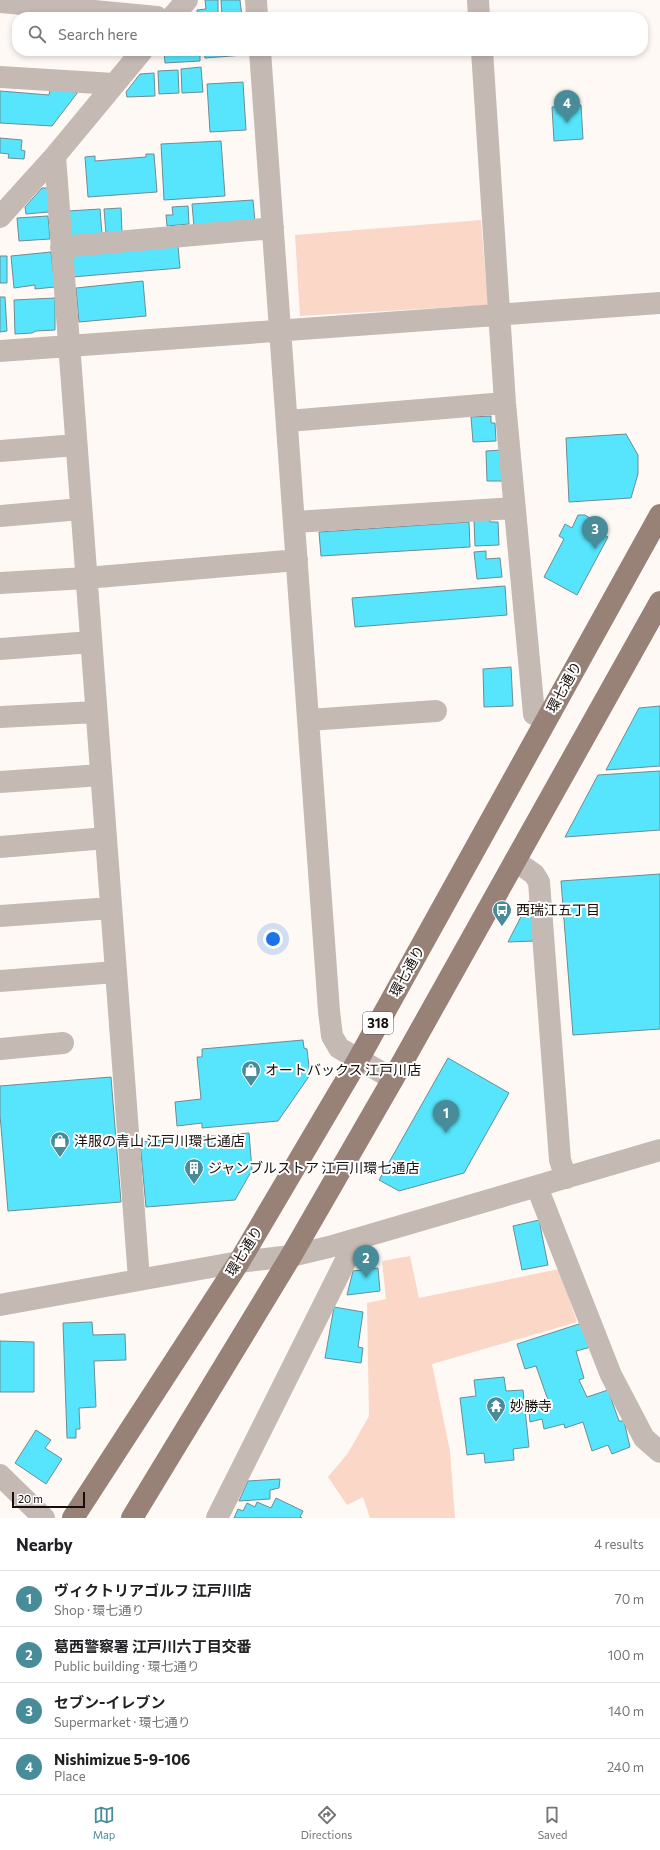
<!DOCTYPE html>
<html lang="en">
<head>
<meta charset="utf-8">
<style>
	body { margin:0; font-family:Commissioner,"Noto Sans JP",sans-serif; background:#f6f6f6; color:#202124 }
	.scale { position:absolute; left:12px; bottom:10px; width:73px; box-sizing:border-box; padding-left:4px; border:2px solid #170e09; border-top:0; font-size:11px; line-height:14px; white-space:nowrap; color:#170e09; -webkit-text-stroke:3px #fff; paint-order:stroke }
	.you { position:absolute; left:273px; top:939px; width:14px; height:14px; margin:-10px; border:3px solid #fff; border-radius:50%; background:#1a73e8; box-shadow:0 0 0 6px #1a73e833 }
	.badge { display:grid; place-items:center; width:26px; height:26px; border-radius:50%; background:#478c98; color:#fff; font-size:13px; font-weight:700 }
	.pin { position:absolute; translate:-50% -33px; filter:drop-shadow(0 1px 2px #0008) }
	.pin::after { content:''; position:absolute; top:21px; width:14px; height:12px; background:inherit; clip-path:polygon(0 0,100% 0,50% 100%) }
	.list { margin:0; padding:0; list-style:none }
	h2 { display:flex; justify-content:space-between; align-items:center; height:52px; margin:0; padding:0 16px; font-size:17px }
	h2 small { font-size:13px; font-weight:400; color:#757577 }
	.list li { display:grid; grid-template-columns:26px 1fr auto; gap:12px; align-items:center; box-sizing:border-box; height:56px; padding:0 16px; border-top:1px solid #e0e0e0 }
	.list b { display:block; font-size:15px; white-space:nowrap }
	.list p { margin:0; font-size:13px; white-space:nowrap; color:#757577 }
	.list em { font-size:13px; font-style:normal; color:#757577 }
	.icon { flex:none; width:22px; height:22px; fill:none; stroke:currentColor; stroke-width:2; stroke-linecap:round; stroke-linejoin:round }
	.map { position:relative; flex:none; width:660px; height:1518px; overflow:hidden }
	.search { position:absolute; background:#fff; box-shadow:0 2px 6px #0003; left:12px; right:12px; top:12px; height:44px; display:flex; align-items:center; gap:10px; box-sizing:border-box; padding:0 14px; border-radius:16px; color:#757577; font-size:15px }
	.sheet { height:276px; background:#fff }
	nav { display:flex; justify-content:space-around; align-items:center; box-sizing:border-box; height:56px; border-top:1px solid #e0e0e0; background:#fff; font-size:11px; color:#757577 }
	nav a { display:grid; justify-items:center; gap:2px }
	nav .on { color:#478c98 }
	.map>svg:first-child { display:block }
	.green { fill:#fad7c6 }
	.building { fill:#56e5fd; stroke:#6d8c92 }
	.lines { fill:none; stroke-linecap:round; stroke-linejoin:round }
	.minor { stroke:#c5b9b3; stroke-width:22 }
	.major { stroke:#988278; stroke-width:22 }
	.labels { text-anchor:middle; stroke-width:4; stroke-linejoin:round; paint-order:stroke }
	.shield { fill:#fff; stroke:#5d5653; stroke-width:1 }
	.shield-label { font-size:13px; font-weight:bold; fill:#170e09 }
	.street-label { font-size:14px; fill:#170e09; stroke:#fff }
	.poi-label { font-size:14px; fill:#170e09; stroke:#fff; text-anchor:start }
</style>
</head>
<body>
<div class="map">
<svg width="660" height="1518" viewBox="0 0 660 1518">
	<rect width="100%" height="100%" fill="#fff9f6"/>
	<path class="green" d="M481,220L488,305L300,316L295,235Z
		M410,1256L419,1298L559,1269L577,1322L432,1364L450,1451L455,1518H370L363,1497L347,1505L328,1477L348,1453L369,1416L367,1303L386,1299L382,1261Z"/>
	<path class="building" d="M205,0H218V17H197V10L206,9Z
		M221,0H240L242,17H222Z
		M164,51H200V61L165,63Z
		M204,51H244V55L205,58Z
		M201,67L203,92L182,93L181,69Z
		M178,70L179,93L159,94L158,71Z
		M154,73L155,96L127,97L126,92L140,74Z
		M243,82L246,130L210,132L207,84Z
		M50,90L78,92L52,126L0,123V91L49,95Z
		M581,105L583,139L554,141L552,107Z
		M0,138L22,140L21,150L25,151L24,159L8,158L9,154L0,153Z
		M221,141L225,196L164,200L161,144Z
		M146,154H154L157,192L88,197L85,157L95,156V161L146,157Z
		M42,188H49V212L26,214L25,207Z
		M253,200L255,222L194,227L192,204Z
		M188,206L189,224L167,226L166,215H173L172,207Z
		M121,208L122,233L106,234L104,209Z
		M100,209L102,234L69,236L68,211Z
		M48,216L50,239L19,241L17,218Z
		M178,246L180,268L72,277L71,255Z
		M51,252L55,287L35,289V285L14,288L11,256Z
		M0,256H7V283H0Z
		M143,281L146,316L79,322L76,288Z
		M0,297H5L7,331L0,332Z
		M55,298V330L36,331L32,333L15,334L14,300Z
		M491,416V423H495L496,441L473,442L471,417Z
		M626,434L638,455V474L631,498L569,502L566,438Z
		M502,450L504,481H487L486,451Z
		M578,515H585L596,522L593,529L608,537L577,595L544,577L564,539L559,536L565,524L572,528Z
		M490,519V522H498L499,545L475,546L474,520Z
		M469,522L470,547L321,556L319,532Z
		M486,551V559L500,558L502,577L477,579L474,552Z
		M505,586L507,615L355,627L352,598Z
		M511,667L513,706L484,707L483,669Z
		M660,706V766L606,770L639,708Z
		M660,771V830L565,837L598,775Z
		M660,874V1029L573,1035L561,881Z
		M529,901L534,902L535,941L508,942Z
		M303,1040L304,1048L307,1049L310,1075L278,1121L202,1128V1123L177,1126L175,1102L201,1099L197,1057H202V1049Z
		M448,1058L509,1093L464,1173L399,1191L379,1180Z
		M111,1077L121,1202L8,1211L0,1115V1086Z
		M249,1133L252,1170L235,1200L146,1207L140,1142Z
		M539,1220L548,1265L522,1270L513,1226Z
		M378,1268L380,1291L347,1295L353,1271Z
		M334,1307L363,1312L358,1347L363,1348L361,1363L325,1358Z
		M92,1322L93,1335L125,1334L126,1360L94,1361L96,1407L79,1408L80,1429H76V1438H67L63,1323Z
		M582,1323L591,1347L576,1351L584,1378L579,1380L587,1397L608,1390L619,1421H624L630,1447L612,1454L608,1445L592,1451L583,1422L565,1428L564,1424L544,1429L542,1419L530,1422L529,1411L549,1403L536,1366L525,1369L517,1344Z
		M0,1341L34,1342V1392H0Z
		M504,1377L506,1391L523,1390L529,1447L513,1449L514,1460L485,1463L484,1453L467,1455L460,1398L476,1396L474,1380Z
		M36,1430L51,1440L45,1448L62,1459L46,1484L15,1463Z
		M280,1479L279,1488L270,1490V1499L239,1501L248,1481Z
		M276,1498L303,1511L300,1517L302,1518H234L238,1509L243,1511L247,1503L255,1507L257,1502L271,1508Z"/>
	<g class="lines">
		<path class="minor" d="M256,0L257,17
			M478,0L479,17
			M0,2L157,17
			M172,17L187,0
			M260,51L329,1011L332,1036L339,1048L393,1079
			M482,51L505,403L534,714L546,719
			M0,77L114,84
			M55,156L139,1279
			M0,217L55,156L142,51
			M61,247L273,228
			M0,351L660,303
			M288,421L505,403
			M0,451L76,445
			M0,516L81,509
			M295,522L514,508
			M0,583L86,578L297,560
			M0,649L91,642
			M0,717L96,712
			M309,720L436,711
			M0,782L101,775
			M0,847L106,838
			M515,861L534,874L539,882L560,1160L566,1178
			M0,916L111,908
			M0,981L116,972
			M0,1049L63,1043
			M537,1187L611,1375L644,1438L660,1452
			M0,1305L239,1262L291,1256L329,1247L660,1150
			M0,1475L44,1518
			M217,1518L356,1240"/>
		<path class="major" d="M73,1518L239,1262L358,1060L660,515
			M132,1518L291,1256L393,1079L660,602"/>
	</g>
	<defs>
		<symbol id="bus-pin" viewBox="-11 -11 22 30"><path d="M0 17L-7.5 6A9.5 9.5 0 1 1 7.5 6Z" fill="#478c98" stroke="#fff"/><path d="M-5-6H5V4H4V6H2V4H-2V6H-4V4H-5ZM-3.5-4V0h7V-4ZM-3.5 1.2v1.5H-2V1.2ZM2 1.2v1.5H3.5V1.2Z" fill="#fff"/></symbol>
		<symbol id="shop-pin" viewBox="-11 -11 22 30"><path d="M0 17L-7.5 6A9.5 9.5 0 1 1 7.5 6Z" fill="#478c98" stroke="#fff"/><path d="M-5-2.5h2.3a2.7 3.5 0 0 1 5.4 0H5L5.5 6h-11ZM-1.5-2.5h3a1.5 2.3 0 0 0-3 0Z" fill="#fff"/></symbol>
		<symbol id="building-pin" viewBox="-11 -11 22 30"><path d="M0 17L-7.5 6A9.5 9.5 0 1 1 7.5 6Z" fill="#478c98" stroke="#fff"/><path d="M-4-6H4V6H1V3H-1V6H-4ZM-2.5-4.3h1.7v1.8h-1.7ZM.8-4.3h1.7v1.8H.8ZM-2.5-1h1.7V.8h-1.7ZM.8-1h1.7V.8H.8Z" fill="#fff"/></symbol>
		<symbol id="temple-pin" viewBox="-11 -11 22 30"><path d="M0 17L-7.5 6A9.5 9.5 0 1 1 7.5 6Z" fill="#478c98" stroke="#fff"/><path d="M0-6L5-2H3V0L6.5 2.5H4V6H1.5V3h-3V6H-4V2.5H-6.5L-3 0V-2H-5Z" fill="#fff"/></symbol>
	</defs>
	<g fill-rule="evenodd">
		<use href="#bus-pin" x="491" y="899" width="22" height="30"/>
		<use href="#shop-pin" x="240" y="1059" width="22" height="30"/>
		<use href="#shop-pin" x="49" y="1130" width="22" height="30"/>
		<use href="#building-pin" x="183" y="1157" width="22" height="30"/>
		<use href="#temple-pin" x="485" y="1395" width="22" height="30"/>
	</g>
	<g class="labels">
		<rect class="shield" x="363" y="1012" width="30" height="22" rx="3"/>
		<g class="shield-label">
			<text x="378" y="1028">318</text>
		</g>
		<g class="street-label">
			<text transform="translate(564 687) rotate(-61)" y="5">環七通り</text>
			<text transform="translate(407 971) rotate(-61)" y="5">環七通り</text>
			<text transform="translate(244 1251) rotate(-58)" y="5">環七通り</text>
		</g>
		<g class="poi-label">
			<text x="516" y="915">西瑞江五丁目</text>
			<text x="265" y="1075">オートバックス 江戸川店</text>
			<text x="74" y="1146">洋服の青山 江戸川環七通店</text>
			<text x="208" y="1173">ジャンブルストア 江戸川環七通店</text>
			<text x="510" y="1411">妙勝寺</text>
		</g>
	</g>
</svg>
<div class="scale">20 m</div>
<div class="you"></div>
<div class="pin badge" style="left:446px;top:1133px">1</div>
<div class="pin badge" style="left:366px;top:1278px">2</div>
<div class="pin badge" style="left:595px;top:549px">3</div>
<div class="pin badge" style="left:567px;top:123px">4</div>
<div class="search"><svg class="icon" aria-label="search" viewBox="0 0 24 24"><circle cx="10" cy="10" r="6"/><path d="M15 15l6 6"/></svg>Search here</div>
</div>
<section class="sheet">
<h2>Nearby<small>4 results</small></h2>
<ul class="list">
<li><span class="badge">1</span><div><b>ヴィクトリアゴルフ 江戸川店</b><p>Shop · 環七通り</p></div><em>70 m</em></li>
<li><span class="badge">2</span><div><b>葛西警察署 江戸川六丁目交番</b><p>Public building · 環七通り</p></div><em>100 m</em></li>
<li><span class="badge">3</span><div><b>セブン-イレブン</b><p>Supermarket · 環七通り</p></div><em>140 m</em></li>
<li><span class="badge">4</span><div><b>Nishimizue 5-9-106</b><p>Place</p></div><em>240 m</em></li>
</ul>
</section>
<nav>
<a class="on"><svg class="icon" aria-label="map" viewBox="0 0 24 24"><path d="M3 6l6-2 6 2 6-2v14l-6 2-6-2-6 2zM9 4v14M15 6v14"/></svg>Map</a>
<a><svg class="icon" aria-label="directions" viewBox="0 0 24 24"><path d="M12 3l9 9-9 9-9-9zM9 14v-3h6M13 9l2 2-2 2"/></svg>Directions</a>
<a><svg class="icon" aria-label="saved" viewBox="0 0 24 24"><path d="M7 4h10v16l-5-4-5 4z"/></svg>Saved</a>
</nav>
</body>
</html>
